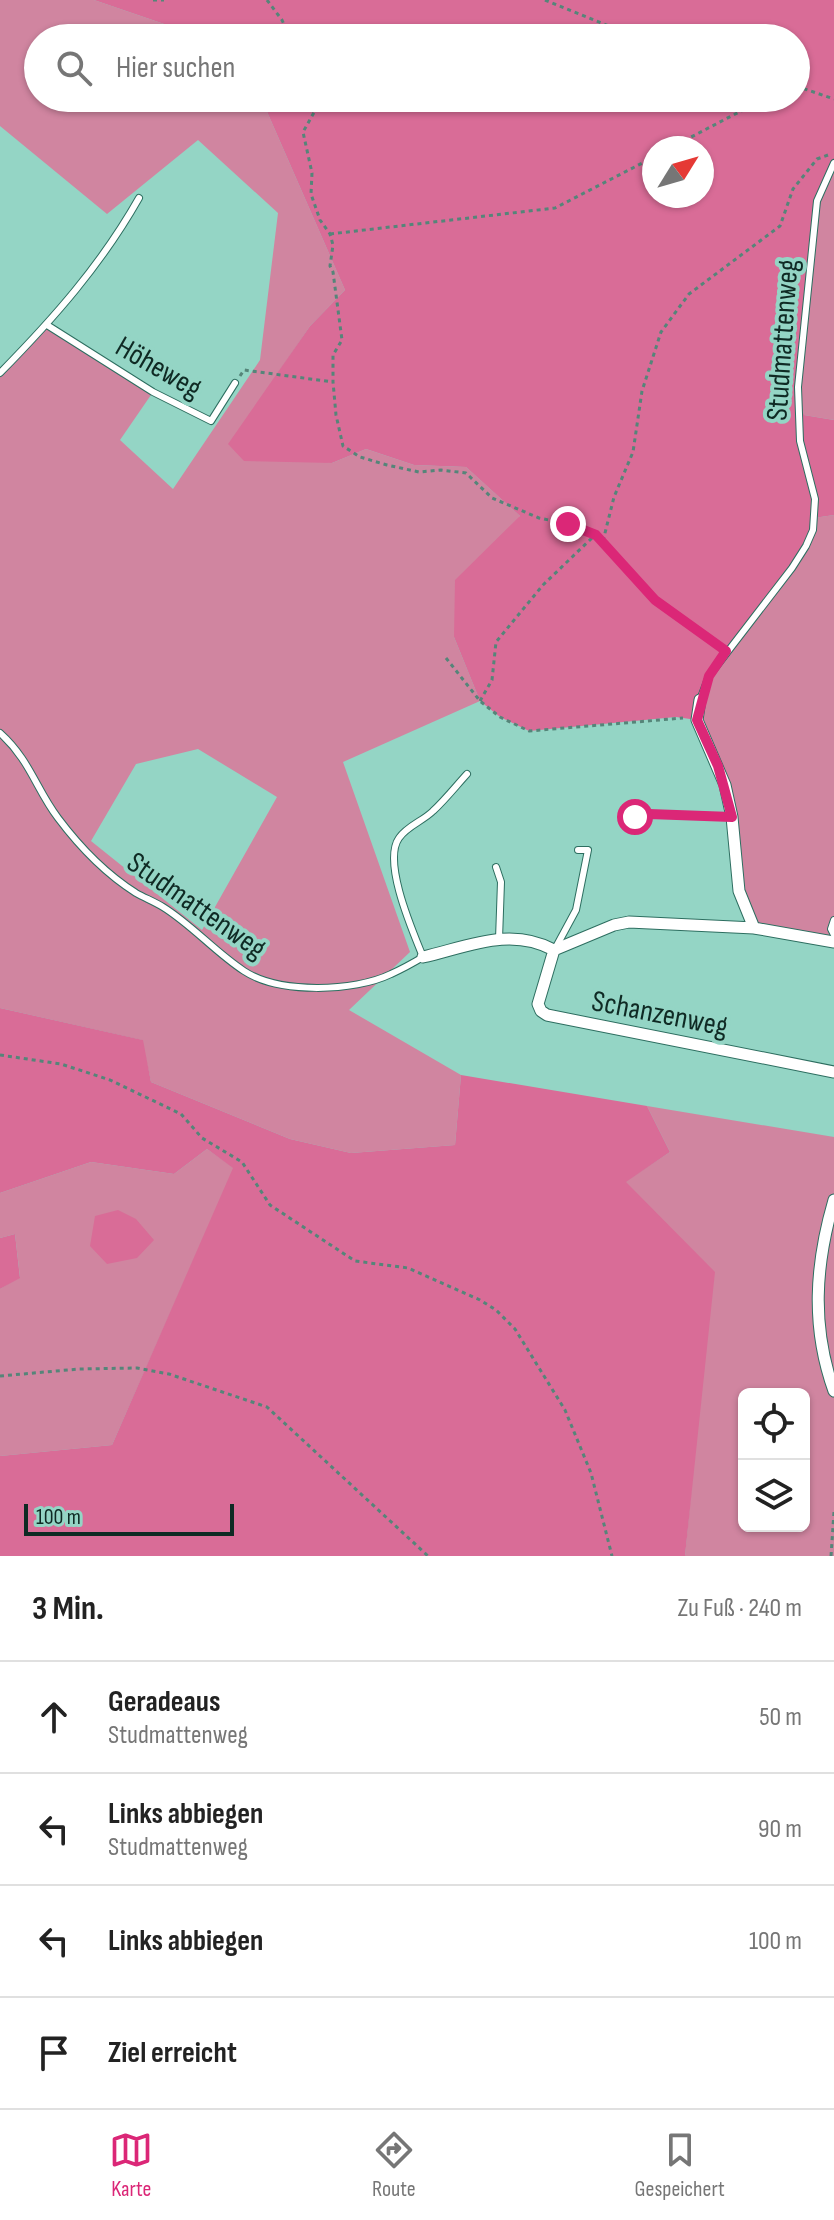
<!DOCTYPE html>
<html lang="de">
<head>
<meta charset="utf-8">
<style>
	body { margin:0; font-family:"Sofia Sans Condensed",sans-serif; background:#f6f6f6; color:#222 }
	.controls { position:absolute; right:24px; bottom:24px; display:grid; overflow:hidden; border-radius:12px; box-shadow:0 2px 6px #0004 }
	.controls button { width:72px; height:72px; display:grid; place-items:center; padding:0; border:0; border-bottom:2px solid #e0e0e0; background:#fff; color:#222; font:40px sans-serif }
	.compass { position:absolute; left:642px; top:136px; width:72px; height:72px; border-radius:50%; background:#fff; box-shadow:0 2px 6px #0004; rotate:53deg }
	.scale { position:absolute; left:24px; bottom:20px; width:210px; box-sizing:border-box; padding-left:8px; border:4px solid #0f2a24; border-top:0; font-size:22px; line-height:28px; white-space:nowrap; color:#0f2a24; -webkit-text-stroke:6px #94d5c5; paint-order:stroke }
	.stop { position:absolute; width:24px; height:24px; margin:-18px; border:6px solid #db2777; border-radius:50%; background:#fff }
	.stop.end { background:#db2777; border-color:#fff; box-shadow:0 2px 8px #0008 }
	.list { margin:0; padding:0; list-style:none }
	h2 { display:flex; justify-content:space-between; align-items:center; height:104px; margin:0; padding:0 32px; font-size:34px }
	h2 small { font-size:26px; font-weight:400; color:#767676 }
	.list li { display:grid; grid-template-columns:52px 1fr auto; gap:24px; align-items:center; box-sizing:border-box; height:112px; padding:0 32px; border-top:2px solid #e0e0e0 }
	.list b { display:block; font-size:30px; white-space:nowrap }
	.list p { margin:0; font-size:26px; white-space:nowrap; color:#767676 }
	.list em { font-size:26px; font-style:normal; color:#767676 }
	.icon { flex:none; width:44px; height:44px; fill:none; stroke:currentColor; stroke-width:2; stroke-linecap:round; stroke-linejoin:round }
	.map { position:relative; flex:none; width:834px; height:1556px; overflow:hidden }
	.search { position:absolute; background:#fff; box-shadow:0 2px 6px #0004; left:24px; right:24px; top:24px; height:88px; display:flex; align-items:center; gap:20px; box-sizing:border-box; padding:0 28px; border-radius:44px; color:#767676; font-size:30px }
	.sheet { height:552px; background:#fff }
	nav { display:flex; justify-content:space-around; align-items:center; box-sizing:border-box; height:112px; border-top:2px solid #e0e0e0; background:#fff; font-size:22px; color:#767676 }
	nav a { display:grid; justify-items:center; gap:4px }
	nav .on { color:#db2777 }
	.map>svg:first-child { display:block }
	.green { fill:#d085a0; fill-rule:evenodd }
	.forest { fill:#d96c97; fill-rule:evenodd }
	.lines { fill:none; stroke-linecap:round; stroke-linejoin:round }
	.lane-casing { stroke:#2d6e60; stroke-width:8 }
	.street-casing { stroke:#2d6e60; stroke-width:13 }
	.path { stroke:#558579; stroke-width:3; stroke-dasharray:4 4; stroke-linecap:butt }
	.lane { stroke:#fff; stroke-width:6 }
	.street { stroke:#fff; stroke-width:11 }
	.route { stroke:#db2777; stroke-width:10 }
	.labels { text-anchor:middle; stroke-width:8; stroke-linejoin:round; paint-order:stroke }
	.street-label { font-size:30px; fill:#0f2a24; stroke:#94d5c5 }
</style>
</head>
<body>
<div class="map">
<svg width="834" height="1556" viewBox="0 0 834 1556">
	<rect width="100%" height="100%" fill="#94d5c5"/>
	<path class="green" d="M0,0H94L205,38H38V98H261L345,290L310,326L229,445L332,463L366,449L414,465L466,467L520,516L454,637L480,701L343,762L410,952L349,1010L461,1075L455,1145L351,1153L290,1139L151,1082L142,1040L0,1008V373L47,325L153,392L120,440L173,489L260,360L278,213L198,140L107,214L0,126ZM198,749L277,797L202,930L91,841L136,764Z
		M834,163V420L804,415L798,387L817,201Z
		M834,515V942L754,928L744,909L732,817L697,720L709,676L814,518Z
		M647,1106L834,1137V1556H685L699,1410L625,1182L670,1152ZM744,1394H804V1526H744Z
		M207,1149L234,1168L112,1445L0,1456V1289L20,1277L15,1234L0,1238V1193L91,1162L174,1174Z"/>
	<path class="forest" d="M94,0H834V163L817,201L798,387L804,415L834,420V515L814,518L806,546L709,676L697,720L676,717L529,731L500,717L480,701L454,637L455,580L520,516L466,467L414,465L366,449L332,463L244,461L228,444L310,326L345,290L261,98H796V38H205ZM654,148H702V196H654Z
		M0,1008L143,1040L151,1082L290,1139L351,1153L455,1145L461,1075L647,1106L670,1152L626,1182L715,1272L685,1556H0V1456L112,1445L233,1168L207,1149L174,1174L91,1162L0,1193Z
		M118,1210L136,1219L154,1240L137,1258L107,1264L90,1246L95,1216Z
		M15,1234L20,1278L0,1289V1238Z"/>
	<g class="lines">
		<defs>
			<path id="lane" d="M47,325L153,392L211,421L235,383
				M0,373C54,318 101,265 139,198
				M700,700L709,676L792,568L806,546L813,530L815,499L800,441L798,387L817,201L834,163
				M0,733C30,760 36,789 58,818C79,846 106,874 136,893C145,898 155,902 163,907C192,925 215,952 244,971C279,994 354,992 391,974C402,969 413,963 423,957C413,932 382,862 399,838C407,826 423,821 433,811C445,800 456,786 467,774
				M635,817L649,814L732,817
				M496,867L501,882L499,939
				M834,920L831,929L834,935
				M556,947L576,910L588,850H578"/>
			<path id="street" d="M700,700L697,720L725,785L732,817L739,891L754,928
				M554,950L538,1004L541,1011L547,1015L834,1072
				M423,957C467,947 510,926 554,950L614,925L629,922L754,928L834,942
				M834,1200C815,1265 811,1327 834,1391"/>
		</defs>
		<use href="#lane" class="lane-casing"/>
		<use href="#street" class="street-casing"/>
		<path class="path" d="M153,0H164
			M267,0L282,20L290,38
			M545,0L638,38
			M796,86L834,99
			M314,98L317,107L303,132L312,173L311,194L320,220L330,234L333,245L330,266L333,272L342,340L333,355V382L336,415L343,446L360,457L387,465L419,472L441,470L466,473L492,498L539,518L568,524L596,535L655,600L722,647
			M670,148L766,98
			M330,234L555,208L654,157
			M240,376L244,370L333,382
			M603,541L614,497L633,452L642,391L661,332L689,294L780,226L793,189L817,159L828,155
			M446,658L480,701L500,717L529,731L683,718
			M480,701L492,680L496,642L543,585L595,535
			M0,1055L61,1064L110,1080L181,1114L202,1138L242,1162L270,1205L355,1261L408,1268L480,1300L496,1310L515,1329L565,1410L591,1473L612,1556
			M0,1376L79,1369L137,1368L169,1374L267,1407L428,1556
			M831,1556L834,1512"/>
		<use href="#lane" class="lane"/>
		<use href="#street" class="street"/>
	</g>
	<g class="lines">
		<path class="route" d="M568,524L596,535L655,600L726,651L709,676L697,720L718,766L732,817L649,814L635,817"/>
	</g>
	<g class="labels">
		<g class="street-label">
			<text transform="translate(782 340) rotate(-86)" y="10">Studmattenweg</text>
			<text transform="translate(159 367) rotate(30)" y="10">Höheweg</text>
			<text transform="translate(197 905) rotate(35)" y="10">Studmattenweg</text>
			<text transform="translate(660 1013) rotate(11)" y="10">Schanzenweg</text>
		</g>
	</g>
</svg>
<div class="controls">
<button><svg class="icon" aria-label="locate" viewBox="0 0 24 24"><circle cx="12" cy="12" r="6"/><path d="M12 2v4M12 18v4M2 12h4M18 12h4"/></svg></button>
<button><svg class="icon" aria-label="layers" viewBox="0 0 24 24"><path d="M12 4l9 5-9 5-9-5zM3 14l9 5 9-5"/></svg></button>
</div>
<svg class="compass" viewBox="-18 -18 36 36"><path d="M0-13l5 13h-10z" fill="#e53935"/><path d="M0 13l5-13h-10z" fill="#767676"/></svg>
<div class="scale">100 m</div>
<div class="stop" style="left:635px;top:817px"></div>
<div class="stop end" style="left:568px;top:524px"></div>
<div class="search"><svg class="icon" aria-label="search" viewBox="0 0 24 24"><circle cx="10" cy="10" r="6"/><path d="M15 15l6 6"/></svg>Hier suchen</div>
</div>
<section class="sheet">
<h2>3 Min.<small>Zu Fuß · 240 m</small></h2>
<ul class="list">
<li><svg class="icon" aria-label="ahead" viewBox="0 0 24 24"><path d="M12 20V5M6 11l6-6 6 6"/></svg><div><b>Geradeaus</b><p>Studmattenweg</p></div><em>50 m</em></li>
<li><svg class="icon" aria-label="left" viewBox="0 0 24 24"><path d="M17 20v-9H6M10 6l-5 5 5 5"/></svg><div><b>Links abbiegen</b><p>Studmattenweg</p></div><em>90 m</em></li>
<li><svg class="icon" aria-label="left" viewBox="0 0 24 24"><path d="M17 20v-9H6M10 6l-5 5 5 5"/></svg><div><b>Links abbiegen</b></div><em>100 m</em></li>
<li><svg class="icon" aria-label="arrive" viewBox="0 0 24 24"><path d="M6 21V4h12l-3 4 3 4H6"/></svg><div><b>Ziel erreicht</b></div></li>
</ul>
</section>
<nav>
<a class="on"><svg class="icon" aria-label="map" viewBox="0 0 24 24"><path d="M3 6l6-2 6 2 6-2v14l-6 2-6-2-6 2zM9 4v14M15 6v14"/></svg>Karte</a>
<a><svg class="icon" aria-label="directions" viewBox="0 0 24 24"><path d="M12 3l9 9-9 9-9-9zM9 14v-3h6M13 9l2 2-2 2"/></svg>Route</a>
<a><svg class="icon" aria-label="saved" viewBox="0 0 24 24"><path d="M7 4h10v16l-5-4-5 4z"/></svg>Gespeichert</a>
</nav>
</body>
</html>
